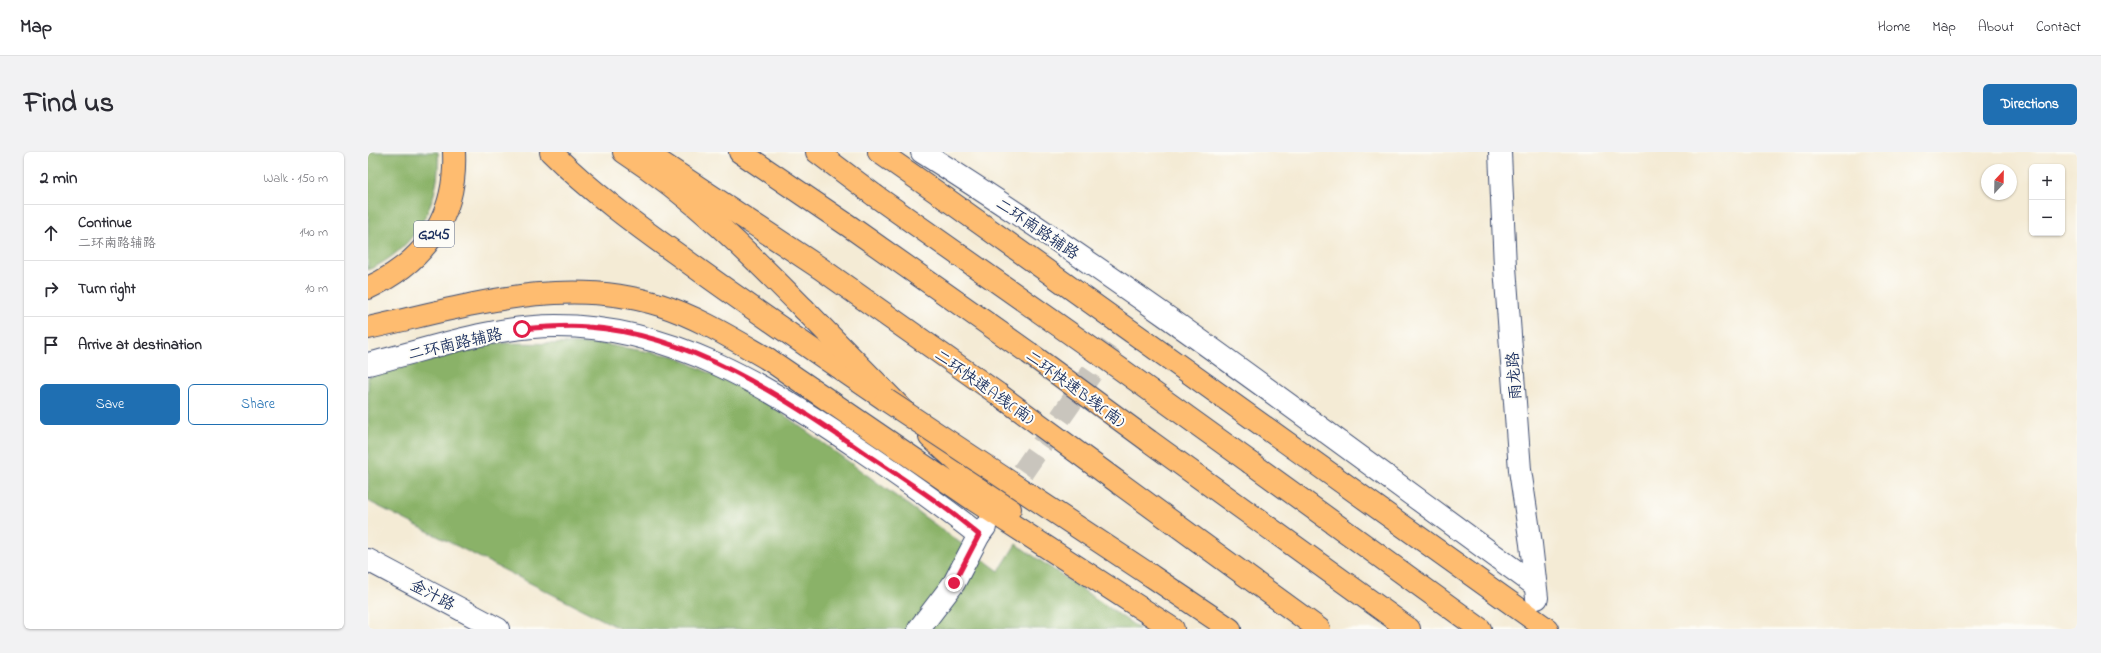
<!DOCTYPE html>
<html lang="en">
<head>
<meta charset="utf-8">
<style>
	body { margin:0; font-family:"Indie Flower","LXGW WenKai TC",sans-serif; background:#f2f2f3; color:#2b2b33 }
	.controls { position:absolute; right:12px; top:12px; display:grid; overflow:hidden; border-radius:6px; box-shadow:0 1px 3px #0004 }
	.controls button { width:36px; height:36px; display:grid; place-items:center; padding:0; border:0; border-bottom:1px solid #e1e1e2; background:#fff; color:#2b2b33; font:20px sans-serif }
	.compass { position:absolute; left:1613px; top:12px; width:36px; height:36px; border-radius:50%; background:#fff; box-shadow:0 1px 3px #0004; rotate:22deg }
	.stop { position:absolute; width:12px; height:12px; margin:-9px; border:3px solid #e11d48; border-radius:50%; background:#fff }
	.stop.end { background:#e11d48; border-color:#fff; box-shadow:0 1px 4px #0008 }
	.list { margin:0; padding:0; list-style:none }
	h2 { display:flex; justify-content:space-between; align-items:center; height:52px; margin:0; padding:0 16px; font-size:17px }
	h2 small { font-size:13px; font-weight:400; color:#7c7c81 }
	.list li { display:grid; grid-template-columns:26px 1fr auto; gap:12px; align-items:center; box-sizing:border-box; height:56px; padding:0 16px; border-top:1px solid #e1e1e2 }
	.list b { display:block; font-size:15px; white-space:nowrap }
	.list p { margin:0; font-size:13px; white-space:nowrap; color:#7c7c81 }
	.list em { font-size:13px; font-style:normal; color:#7c7c81 }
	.actions { display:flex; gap:8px; padding:12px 16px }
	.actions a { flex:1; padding:9px 0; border:1px solid #1f6fb2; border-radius:6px; text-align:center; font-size:14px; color:#1f6fb2 }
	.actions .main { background:#1f6fb2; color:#fff }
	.icon { flex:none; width:22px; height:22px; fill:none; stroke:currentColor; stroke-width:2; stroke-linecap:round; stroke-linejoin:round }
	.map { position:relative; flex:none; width:1709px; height:477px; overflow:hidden; border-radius:6px }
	header { display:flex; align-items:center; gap:24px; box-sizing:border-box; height:56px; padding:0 20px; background:#fff; border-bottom:1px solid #e1e1e2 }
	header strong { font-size:19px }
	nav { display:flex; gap:22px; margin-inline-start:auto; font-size:14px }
	.intro { display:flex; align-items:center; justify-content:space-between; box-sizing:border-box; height:96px; padding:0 24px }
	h1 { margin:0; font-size:28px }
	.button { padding:10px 18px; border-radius:6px; background:#1f6fb2; color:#fff; font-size:14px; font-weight:700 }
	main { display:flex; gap:24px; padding:0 24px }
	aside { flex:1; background:#fff; border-radius:6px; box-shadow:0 1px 3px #0004 }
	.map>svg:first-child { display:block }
	.forest { fill:#8ab268; stroke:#527063 }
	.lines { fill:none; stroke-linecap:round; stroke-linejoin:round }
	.minor-tunnel { stroke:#c9c5bd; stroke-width:22; stroke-dasharray:22 11; stroke-linecap:butt }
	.minor-casing { stroke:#3c4b70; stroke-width:24 }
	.tertiary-casing { stroke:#3c4b70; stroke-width:24 }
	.primary-casing { stroke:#3c4b70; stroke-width:24 }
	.trunk-casing { stroke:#3c4b70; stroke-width:24 }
	.motorway-casing { stroke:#3c4b70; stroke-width:24 }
	.minor { stroke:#fff; stroke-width:22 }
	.tertiary { stroke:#fff; stroke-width:22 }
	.primary { stroke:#febc70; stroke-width:22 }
	.trunk { stroke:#febc70; stroke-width:22 }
	.motorway { stroke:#febc70; stroke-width:22 }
	.trunk-bridge-casing { stroke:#3c4b70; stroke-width:24; stroke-linecap:butt }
	.trunk-bridge { stroke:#febc70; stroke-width:22 }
	.route { stroke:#e11d48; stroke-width:5 }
	.labels { text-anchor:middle; stroke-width:4; stroke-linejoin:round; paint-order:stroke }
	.shield { fill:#fdfcf7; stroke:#5f6c8c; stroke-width:1 }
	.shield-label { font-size:15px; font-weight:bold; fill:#1b2f5e }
	.street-label { font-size:16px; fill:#1b2f5e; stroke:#fdfcf7 }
</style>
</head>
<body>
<header>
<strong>Map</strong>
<nav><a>Home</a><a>Map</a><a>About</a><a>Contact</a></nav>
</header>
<div class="intro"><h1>Find us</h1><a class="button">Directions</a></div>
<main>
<aside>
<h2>2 min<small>Walk · 150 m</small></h2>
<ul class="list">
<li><svg class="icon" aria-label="ahead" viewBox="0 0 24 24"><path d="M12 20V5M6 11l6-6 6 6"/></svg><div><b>Continue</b><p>二环南路辅路</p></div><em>140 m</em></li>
<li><svg class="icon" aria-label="right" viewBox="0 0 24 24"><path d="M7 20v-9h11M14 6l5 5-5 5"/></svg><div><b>Turn right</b></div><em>10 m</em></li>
<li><svg class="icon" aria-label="arrive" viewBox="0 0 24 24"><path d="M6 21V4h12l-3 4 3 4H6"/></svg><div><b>Arrive at destination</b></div></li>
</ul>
<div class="actions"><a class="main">Save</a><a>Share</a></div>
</aside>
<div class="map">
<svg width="1709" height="477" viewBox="0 0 1709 477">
	<rect width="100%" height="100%" fill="#fdfcf7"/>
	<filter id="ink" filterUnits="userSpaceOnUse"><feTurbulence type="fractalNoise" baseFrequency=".025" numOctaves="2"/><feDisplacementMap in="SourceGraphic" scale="8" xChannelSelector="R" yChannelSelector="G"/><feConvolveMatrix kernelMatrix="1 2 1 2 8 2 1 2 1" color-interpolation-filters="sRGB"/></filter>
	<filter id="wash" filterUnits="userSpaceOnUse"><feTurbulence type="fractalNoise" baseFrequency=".012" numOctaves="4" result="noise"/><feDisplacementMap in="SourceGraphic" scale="16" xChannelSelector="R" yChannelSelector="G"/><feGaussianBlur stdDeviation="0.9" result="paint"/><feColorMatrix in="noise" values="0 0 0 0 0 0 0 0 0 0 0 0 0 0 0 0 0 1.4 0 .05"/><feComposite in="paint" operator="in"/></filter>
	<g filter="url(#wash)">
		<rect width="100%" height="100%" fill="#f4ebd5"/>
		<path class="forest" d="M0,0H70C74,50 47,98 0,118Z
			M126,191L234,192L306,204L393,246L631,419L648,392L772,477H253L0,349V225Z"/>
	</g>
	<g filter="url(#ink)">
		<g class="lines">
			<path class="minor-tunnel" d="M636,347L768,157"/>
			<defs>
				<path id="minor" d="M554,0C765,133 965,286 1167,433
					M0,212C62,197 124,174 188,174C303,174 402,235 493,298C533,325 573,353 611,383L617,375"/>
				<path id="tertiary" d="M1132,0L1137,115L1152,318L1163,392L1169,446
					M0,408L130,477
					M551,477L586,431L611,383"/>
				<path id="primary" d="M256,0C325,45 379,99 436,157
					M511,0L577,46
					M0,136C58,109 89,64 86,0
					M0,176C96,155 195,122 292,153C330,165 365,187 400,207"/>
				<path id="trunk" d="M183,0C222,39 268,73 313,105C380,154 449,201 518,248
					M277,0L452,116L630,242
					M372,0L481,74L661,201
					M449,0L506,43
					M781,289L1041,477
					M883,311L1112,477
					M751,331L951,477
					M782,423L862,477"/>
				<path id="motorway" d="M577,46L1179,477
					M436,157L536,259
					M400,207L606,348L805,477
					M562,285L642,357"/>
			</defs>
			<use href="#minor" class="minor-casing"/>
			<use href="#tertiary" class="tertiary-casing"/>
			<use href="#primary" class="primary-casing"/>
			<use href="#trunk" class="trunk-casing"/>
			<use href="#motorway" class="motorway-casing"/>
			<use href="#minor" class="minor"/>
			<use href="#tertiary" class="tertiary"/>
			<use href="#primary" class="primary"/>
			<use href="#trunk" class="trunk"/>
			<use href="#motorway" class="motorway"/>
			<defs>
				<path id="trunk-bridge" d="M506,43L754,218L883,311
					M661,201L781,289
					M630,242L751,331
					M518,248L782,423"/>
			</defs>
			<use href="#trunk-bridge" class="trunk-bridge-casing"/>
			<use href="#trunk-bridge" class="trunk-bridge"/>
		</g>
	</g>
	<g class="lines" filter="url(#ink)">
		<path class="route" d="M154,177C176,175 198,173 220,175C322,182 413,244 495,300C534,326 575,352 611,383L586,431"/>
	</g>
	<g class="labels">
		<rect class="shield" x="46" y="69" width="40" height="26" rx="3"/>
		<g class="shield-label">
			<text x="66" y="87">G245</text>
		</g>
		<g class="street-label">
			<text transform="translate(670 76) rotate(34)" y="6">二环南路辅路</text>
			<text transform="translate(87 191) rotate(-13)" y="6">二环南路辅路</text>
			<text transform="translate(1145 224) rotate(-94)" y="6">雨龙路</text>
			<text transform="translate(617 234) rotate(35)" y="6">二环快速A线(南)</text>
			<text transform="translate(708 236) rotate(36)" y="6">二环快速B线(南)</text>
			<text transform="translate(65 442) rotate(28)" y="6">金汁路</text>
		</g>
	</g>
</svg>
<div class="controls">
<button>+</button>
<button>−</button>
</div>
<svg class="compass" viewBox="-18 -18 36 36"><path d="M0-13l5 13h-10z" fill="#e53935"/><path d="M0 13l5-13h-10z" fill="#7c7c81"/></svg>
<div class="stop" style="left:154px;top:177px"></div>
<div class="stop end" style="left:586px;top:431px"></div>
</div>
</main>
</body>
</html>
